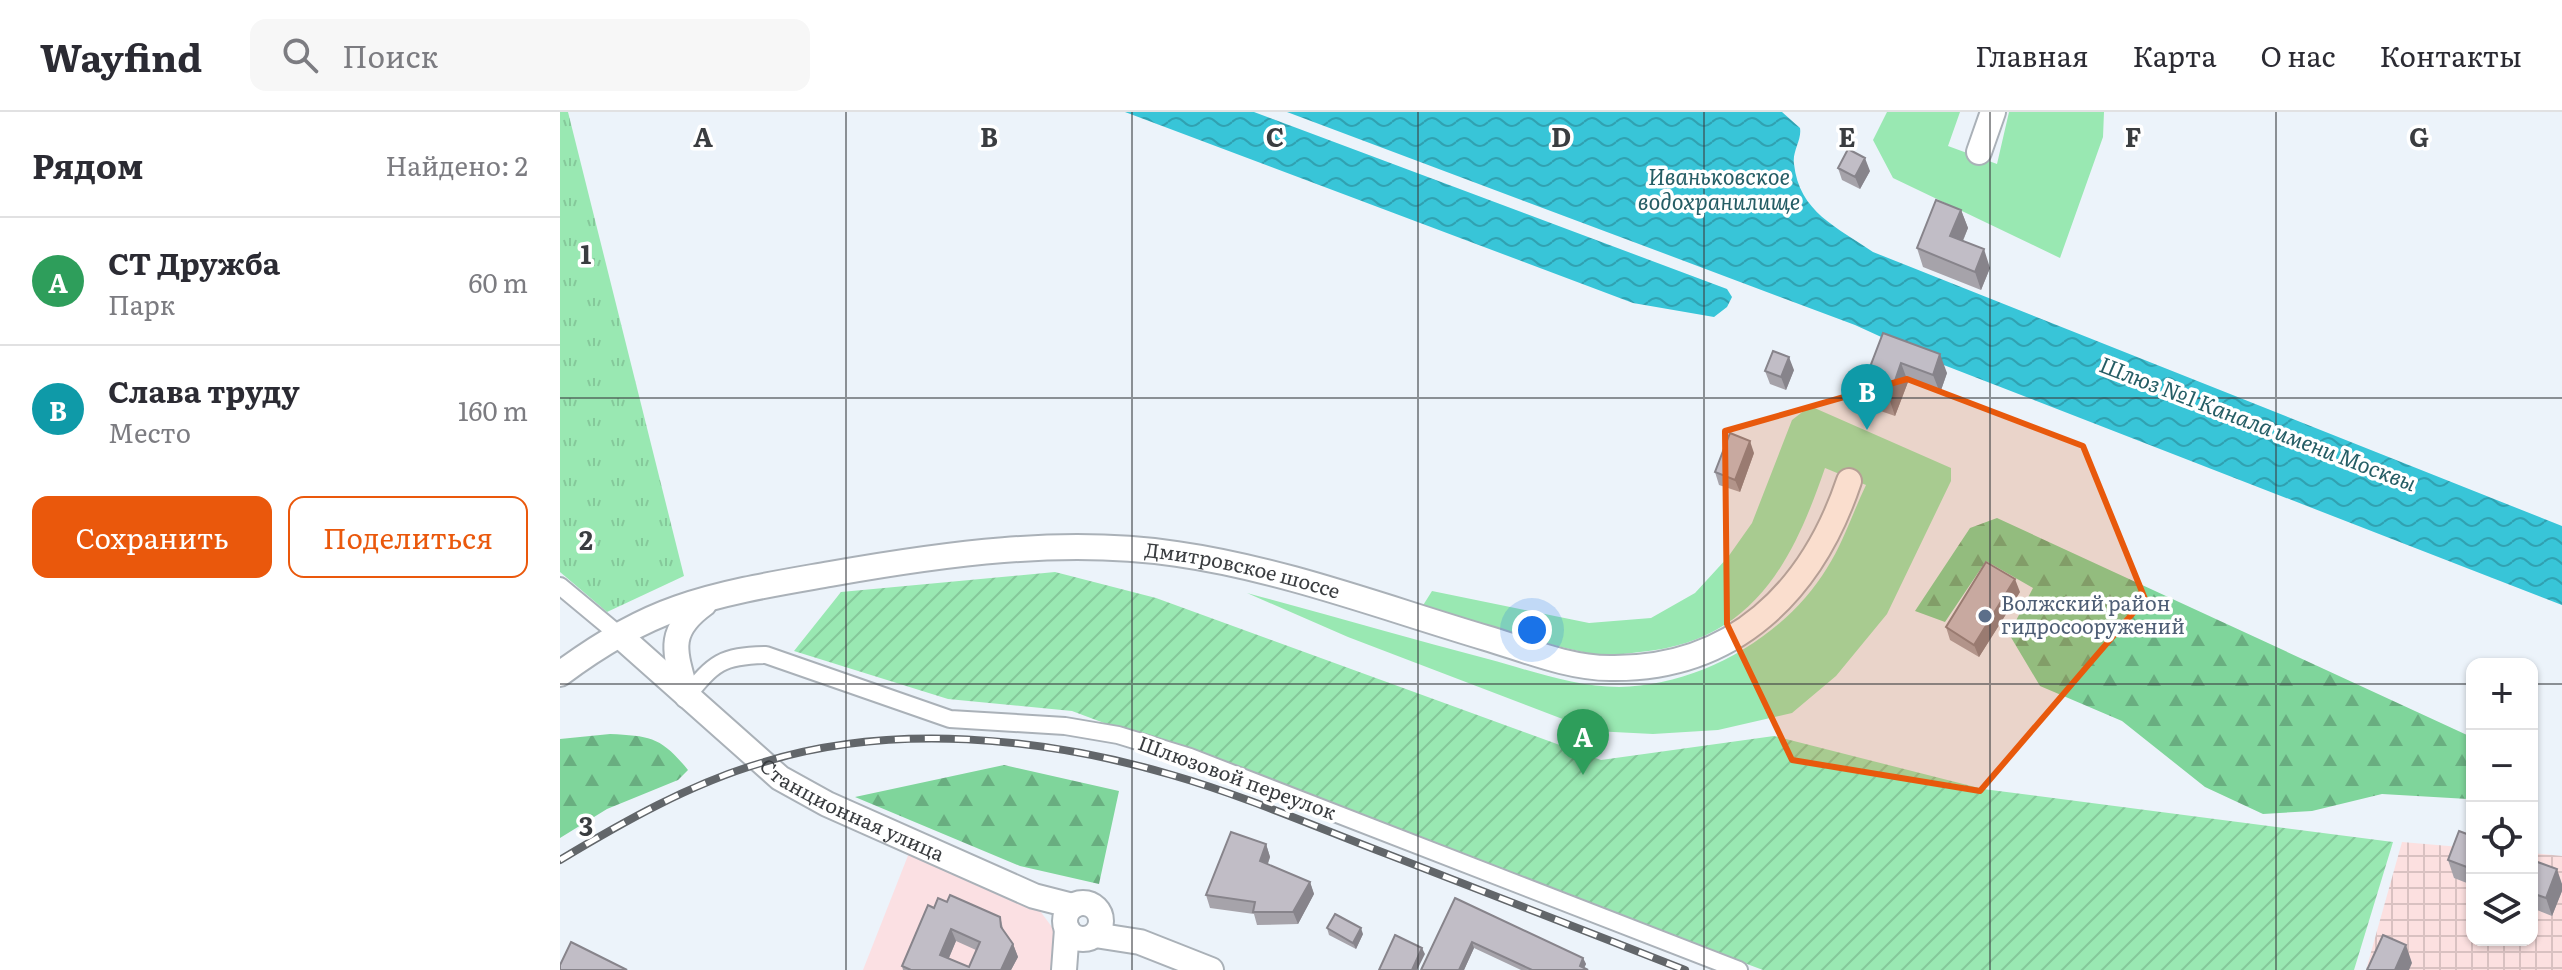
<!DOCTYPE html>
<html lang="ru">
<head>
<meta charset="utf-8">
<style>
	body { margin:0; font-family:Literata,serif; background:#f7f7f7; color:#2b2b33 }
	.controls { position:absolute; right:24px; bottom:24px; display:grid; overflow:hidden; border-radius:16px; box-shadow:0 2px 6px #0004 }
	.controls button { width:72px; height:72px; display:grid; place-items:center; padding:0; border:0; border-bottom:2px solid #e1e1e2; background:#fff; color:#2b2b33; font:40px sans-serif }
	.you { position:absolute; left:972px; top:518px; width:28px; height:28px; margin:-20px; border:6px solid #fff; border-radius:50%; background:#1a73e8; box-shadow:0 0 0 12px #1a73e833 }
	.badge { display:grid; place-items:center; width:52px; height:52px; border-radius:50%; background:#ea580c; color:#fff; font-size:26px; font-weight:700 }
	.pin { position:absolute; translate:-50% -66px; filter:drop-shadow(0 2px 4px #0008) }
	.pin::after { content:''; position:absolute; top:42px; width:28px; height:24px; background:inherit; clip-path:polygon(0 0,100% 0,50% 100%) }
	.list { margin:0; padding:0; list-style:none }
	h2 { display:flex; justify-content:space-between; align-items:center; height:104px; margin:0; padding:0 32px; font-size:34px }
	h2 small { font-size:26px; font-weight:400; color:#7c7c81 }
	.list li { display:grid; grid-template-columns:52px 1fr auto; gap:24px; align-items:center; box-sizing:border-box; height:128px; padding:0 32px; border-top:2px solid #e1e1e2 }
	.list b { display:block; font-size:30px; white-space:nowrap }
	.list p { margin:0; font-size:26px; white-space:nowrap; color:#7c7c81 }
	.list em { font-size:26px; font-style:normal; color:#7c7c81 }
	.actions { display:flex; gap:16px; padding:24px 32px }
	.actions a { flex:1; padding:18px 0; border:2px solid #ea580c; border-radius:16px; text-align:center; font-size:28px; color:#ea580c }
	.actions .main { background:#ea580c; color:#fff }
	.icon { flex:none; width:44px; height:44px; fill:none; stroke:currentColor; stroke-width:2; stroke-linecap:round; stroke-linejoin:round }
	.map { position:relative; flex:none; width:2002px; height:858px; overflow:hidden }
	header { display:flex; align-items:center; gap:48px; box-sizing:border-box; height:112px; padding:0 40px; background:#fff; border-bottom:2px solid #e1e1e2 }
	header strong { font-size:38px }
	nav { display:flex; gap:44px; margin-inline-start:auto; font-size:28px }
	.search { width:560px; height:72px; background:#f7f7f7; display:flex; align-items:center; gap:20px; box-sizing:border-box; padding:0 28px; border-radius:16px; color:#7c7c81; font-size:30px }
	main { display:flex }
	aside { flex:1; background:#fff }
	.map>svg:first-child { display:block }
	.commercial { fill:#fbe0e3 }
	.industrial { fill:url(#industrial-grid) }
	.grass { fill:#99e8b2 }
	.forest { fill:url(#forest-firs) }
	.park { fill:url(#park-tufts) }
	.garden { fill:url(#garden-furrows) }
	.water { fill:url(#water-waves) }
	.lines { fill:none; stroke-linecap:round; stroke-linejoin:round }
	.street-casing { stroke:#aab1b8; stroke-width:20 }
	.secondary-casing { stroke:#aab1b8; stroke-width:28 }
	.street { stroke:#fff; stroke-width:16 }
	.secondary { stroke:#fff; stroke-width:24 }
	.rail-casing { stroke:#62666a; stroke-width:8 }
	.rail { stroke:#fff; stroke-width:5; stroke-dasharray:15; stroke-linecap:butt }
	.wall { fill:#a6a3aa; fill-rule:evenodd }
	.shaded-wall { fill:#87848b }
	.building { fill:#c1bdc6; stroke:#87848b; stroke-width:2; fill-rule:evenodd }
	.marked { fill:#e8590c; fill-opacity:0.2; stroke:#e8590c; stroke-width:6; stroke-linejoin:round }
	.grid { fill:none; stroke:#3a3d40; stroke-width:2; stroke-opacity:0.55 }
	.service-dot { fill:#5c6f8a; stroke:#fff; stroke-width:3 }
	.labels { text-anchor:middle; stroke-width:7; stroke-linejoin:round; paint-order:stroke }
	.street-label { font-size:20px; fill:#3a3d40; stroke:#fff }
	.service-label { font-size:20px; fill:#4e5e75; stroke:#fff; text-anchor:start }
	.water-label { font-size:22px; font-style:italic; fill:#255d65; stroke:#fff }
	.grid-label { font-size:26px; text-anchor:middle; font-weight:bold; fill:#3a3d40; stroke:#fff; stroke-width:7; stroke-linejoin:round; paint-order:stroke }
</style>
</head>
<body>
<header>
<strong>Wayfind</strong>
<div class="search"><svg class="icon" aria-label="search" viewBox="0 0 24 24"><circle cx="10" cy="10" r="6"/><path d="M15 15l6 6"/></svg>Поиск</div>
<nav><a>Главная</a><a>Карта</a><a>О нас</a><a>Контакты</a></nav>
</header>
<main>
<aside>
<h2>Рядом<small>Найдено: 2</small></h2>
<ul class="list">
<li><span class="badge" style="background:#2e9e5b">A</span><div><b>СТ Дружба</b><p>Парк</p></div><em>60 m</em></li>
<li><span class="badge" style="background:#0f9aa8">B</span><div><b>Слава труду</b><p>Место</p></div><em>160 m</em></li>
</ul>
<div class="actions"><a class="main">Сохранить</a><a>Поделиться</a></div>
</aside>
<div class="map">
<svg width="2002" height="858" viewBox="0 0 2002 858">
	<defs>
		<pattern id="industrial-grid" width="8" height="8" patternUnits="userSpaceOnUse" patternTransform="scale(2)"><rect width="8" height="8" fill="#fce0e0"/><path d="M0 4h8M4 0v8" fill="none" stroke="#d9c1c1"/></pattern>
		<pattern id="forest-firs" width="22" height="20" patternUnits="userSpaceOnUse" patternTransform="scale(2)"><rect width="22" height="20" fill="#7fd59b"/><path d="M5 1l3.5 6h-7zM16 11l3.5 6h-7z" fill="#69ae80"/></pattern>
		<pattern id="park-tufts" width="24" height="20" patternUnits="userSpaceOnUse" patternTransform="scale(2)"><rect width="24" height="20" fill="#99e8b2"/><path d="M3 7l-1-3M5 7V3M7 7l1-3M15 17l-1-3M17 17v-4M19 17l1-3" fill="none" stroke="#85c89a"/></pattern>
		<pattern id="garden-furrows" width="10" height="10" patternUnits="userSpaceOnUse" patternTransform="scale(2)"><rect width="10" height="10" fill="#99e8b2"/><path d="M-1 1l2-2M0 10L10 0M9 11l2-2" fill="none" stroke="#85c89a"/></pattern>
		<pattern id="water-waves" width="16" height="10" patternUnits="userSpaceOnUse" patternTransform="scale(2)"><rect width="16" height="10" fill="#38c5d8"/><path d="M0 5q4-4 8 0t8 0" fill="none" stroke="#30a1b1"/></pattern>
	</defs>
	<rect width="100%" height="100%" fill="#ecf3fa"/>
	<path class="commercial" d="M349,741L480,799L495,819V858H303Z"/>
	<path class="industrial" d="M1842,730L1912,736V828H1972V741L2002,744V858H1806Z"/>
	<path class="grass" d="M1327,0H1400L1388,34L1437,52L1449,0H1544L1543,25L1500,146L1333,66L1313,28Z
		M1250,294L1391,356V369L1327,502L1276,564L1232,601L1158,618L1093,622L1034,619L788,525L687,481C768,503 848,526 928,547C969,558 1015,575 1059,575C1139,574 1225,525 1267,456C1283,431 1293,400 1306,373L1265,356C1232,452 1192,530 1080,540C1067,541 1051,545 1038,543C980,533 919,510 862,495L872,479L1029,511L1091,506L1135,481L1168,445L1192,411L1232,308Z"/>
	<path class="forest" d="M1437,406L1907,623L1908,687L1822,682L1752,699L1703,702L1645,675L1562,609L1480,574L1449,522L1473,476L1426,449L1385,510L1355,499L1410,416Z
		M50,622C91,624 101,625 128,658L118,668L47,697L0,726V627Z
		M444,653L559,679L539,772L460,754L295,685Z"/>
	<path class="park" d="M0,0H8L124,464L47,500L0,460Z"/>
	<path class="garden" d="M495,460L596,486L1041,648L1214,624L1423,677L1833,730L1794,858H1203L512,599L388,587L234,539L281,480Z"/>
	<path class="water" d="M565,0H694L1167,177L1172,185L1167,195L1154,205L1073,191Z
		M727,0H1222L1240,16C1242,28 1232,39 1234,52C1239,100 1277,115 1313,140L2002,414V493L1376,250L1295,213Z"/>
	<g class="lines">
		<defs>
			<path id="street" d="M0,474L59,523
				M127,584C154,551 161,544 206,543L390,607L505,614L558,623L630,645L1179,858"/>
			<g id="secondary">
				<path d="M1419,40L1433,0"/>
				<path id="s1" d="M59,523L220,666L267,692L474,784L513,794"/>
				<path id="s2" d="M0,562C36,535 75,511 118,496C167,479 219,471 270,462C383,442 503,425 617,442C722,457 825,496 926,526C966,538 1009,556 1050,556C1174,558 1252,479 1289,369"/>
				<path d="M127,584C116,542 104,521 144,492"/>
				<circle cx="523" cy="809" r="18"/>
				<path d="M535,823L580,830L651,858"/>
				<path d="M504,858L507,817"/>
			</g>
		</defs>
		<use href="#street" class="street-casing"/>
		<use href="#secondary" class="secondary-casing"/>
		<use href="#street" class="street"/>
		<use href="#secondary" class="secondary"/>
		<defs>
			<path id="rail" d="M0,748C63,710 130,672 201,651C331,610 483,625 612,663C685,684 756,715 827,742C927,781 1026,819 1125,858"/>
		</defs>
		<use href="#rail" class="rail-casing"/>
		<use href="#rail" class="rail"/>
	</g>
	<path class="wall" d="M1278,56L1310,59L1300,77L1282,68Z
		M1401,98L1408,116L1403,129L1430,156L1421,178L1363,155L1357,136Z
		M1323,221L1387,261L1380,281L1348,270L1335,304L1309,295L1302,276Z
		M1234,258L1226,278L1210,272L1205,259Z
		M1194,341L1180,380L1159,373L1155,360Z
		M1460,480L1419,545L1390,528L1386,515Z
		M1912,724V773L1894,766L1888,748Z
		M706,732L710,745L708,752L750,770L754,782L738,812L697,813L694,802L650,796L646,783Z
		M1972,748L2002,772V779L1992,804L1972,796Z
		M895,786L1023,846L1026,852L1024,856L1028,858H961L914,836L904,858H861Z
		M374,796L440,805L444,820L453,832L458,845L451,858H343L342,854ZM396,829L416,838L409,855L389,846Z
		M767,816L803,822L796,837L769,823Z"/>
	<path class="shaded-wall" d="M1305,46L1310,59L1300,77L1295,65Z
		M1401,98L1408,116L1397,142L1390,124Z
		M1424,137L1430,156L1421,178L1415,160Z
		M1380,242L1387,261L1380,281L1373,263Z
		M1229,245L1234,258L1226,278L1221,265Z
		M1341,251L1348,270L1335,304L1329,286Z
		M1190,329L1194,341L1180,380L1175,368Z
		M1455,467L1460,480L1419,545L1414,533Z
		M706,732L710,745L704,761L700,749Z
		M1997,757L2002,772V779L1992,804L1986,786Z
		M750,770L754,782L738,812L733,800Z
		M801,816L803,822L796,837L793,831Z
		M391,817L396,829L385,855L380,843Z
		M912,830L914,836L904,858H899Z
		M453,832L458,845L451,858H441Z
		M1846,833L1852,851L1849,858H1835Z
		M862,836L865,842L857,858H852Z
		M1023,846L1026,852L1023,858L1020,854Z"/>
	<path class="building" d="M1288,37L1305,46L1295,65L1278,56Z
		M1376,88L1401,98L1390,124L1424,137L1415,160L1357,136Z
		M1323,221L1380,242L1373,263L1341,251L1329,286L1302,276Z
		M1213,239L1229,245L1221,265L1205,259Z
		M1170,321L1190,329L1175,368L1155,360Z
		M1426,450L1455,467L1414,533L1386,515Z
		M1899,719L1912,724V757L1888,748Z
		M671,720L706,732L700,749L750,770L733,800H693L695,790L646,783Z
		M1972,748L1997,757L1986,786L1972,781Z
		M390,783L440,805L441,815L453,832L441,858H351L342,854L368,793L374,796L378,786L387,790ZM391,817L420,830L409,855L380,843Z
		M895,786L1023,846L1020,854L1028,858H972L912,830L899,858H861Z
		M775,802L801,816L793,831L767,816Z
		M835,823L862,836L852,858H819Z
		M1823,823L1846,833L1835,858H1807Z
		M11,830L67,858H0V853Z"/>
	<path class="marked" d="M1347,267L1523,334L1585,487L1420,679L1232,648L1167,512L1165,319Z"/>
	<path class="grid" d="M286,0V858M572,0V858M858,0V858M1144,0V858M1430,0V858M1716,0V858M0,286H2002M0,572H1912M1972,572H2002"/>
	<circle class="service-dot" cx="1425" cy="504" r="8"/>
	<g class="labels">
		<g class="street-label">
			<text dy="7" stroke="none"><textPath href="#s2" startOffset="708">Дмитровское шоссе</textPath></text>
			<text transform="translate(677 666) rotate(20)" y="7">Шлюзовой переулок</text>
			<text dy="7" stroke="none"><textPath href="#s1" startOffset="294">Станционная улица</textPath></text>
		</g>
		<g class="service-label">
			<text x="1441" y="499">Волжский район<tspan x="1441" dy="23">гидросооружений</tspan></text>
		</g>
		<g class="water-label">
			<text x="1159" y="73">Иваньковское<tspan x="1159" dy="25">водохранилище</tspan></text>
			<text transform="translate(1698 312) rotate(21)" y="8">Шлюз №1 Канала имени Москвы</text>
		</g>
	</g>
	<g class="grid-label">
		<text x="143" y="35">A</text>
		<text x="429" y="35">B</text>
		<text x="715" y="35">C</text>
		<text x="1001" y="35">D</text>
		<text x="1287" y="35">E</text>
		<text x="1573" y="35">F</text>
		<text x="1859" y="35">G</text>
		<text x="26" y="152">1</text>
		<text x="26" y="438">2</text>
		<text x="26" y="724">3</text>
	</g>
</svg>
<div class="controls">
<button>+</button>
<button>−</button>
<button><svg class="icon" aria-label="locate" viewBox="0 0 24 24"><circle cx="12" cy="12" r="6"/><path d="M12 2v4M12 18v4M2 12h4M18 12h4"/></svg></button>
<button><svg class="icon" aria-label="layers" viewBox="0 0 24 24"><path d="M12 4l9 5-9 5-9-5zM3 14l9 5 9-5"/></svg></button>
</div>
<div class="you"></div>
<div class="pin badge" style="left:1023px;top:663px;background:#2e9e5b">A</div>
<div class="pin badge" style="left:1307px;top:318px;background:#0f9aa8">B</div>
</div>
</main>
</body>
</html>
